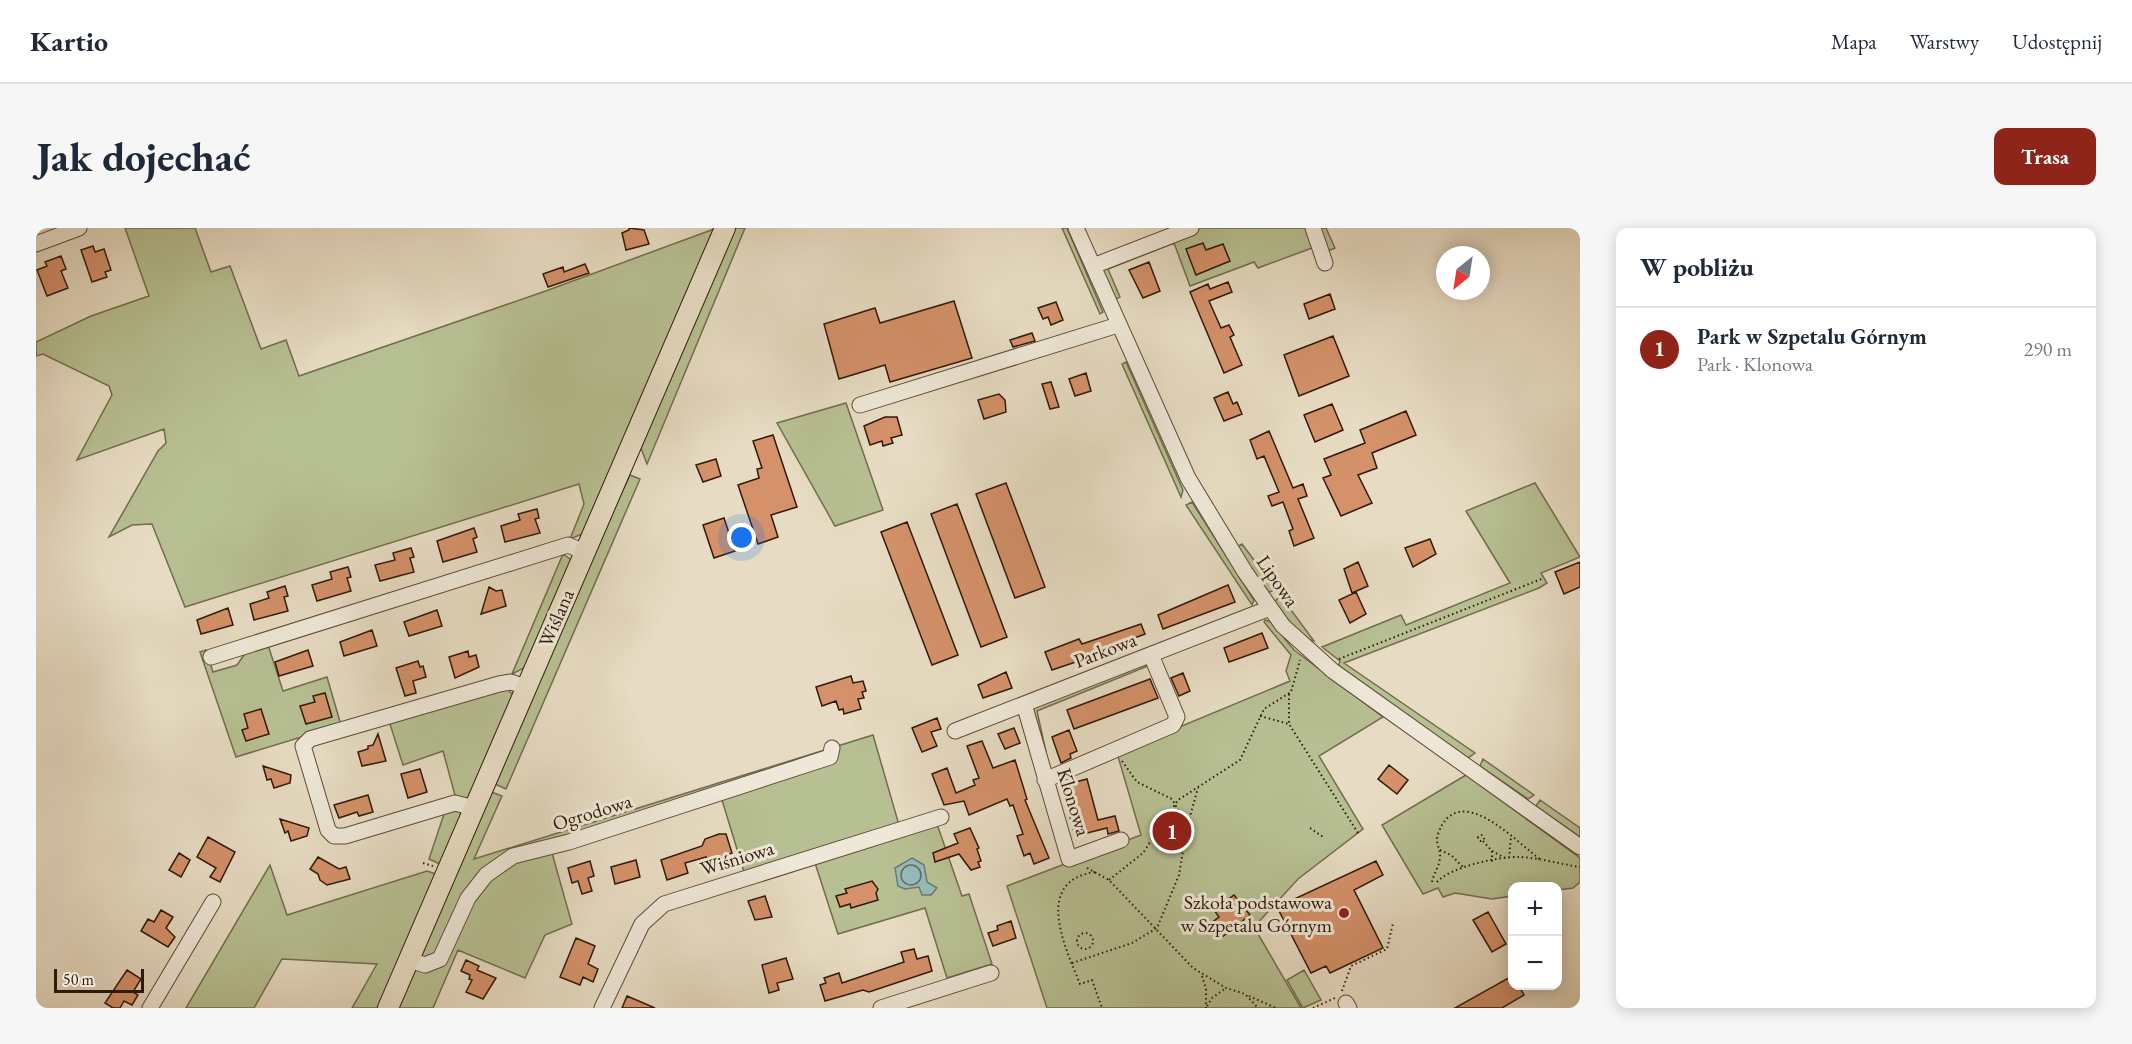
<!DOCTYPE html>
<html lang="pl">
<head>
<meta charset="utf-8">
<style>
	body { margin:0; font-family:"EB Garamond",serif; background:#f6f6f7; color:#1f2937 }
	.controls { position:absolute; right:18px; bottom:18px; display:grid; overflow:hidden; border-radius:12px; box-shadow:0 3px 15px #0003 }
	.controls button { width:54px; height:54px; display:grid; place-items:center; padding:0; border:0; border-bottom:2px solid #e0e1e3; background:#fff; color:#1f2937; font:30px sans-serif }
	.compass { position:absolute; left:1400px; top:18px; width:54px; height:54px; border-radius:50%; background:#fff; box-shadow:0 3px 15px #0003; rotate:210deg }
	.scale { position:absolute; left:18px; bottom:15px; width:90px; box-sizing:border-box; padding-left:6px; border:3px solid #2f1907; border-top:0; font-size:16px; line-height:21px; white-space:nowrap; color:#2f1907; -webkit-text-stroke:4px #efe8d8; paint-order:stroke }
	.you { position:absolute; left:706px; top:310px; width:21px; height:21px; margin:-15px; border:4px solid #fff; border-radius:50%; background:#1a73e8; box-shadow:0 0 0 9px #1a73e833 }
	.badge { display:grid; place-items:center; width:39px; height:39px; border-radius:50%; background:#8f2418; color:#fff; font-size:20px; font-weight:700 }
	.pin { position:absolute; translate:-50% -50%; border:3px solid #fff; box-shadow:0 2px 6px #0006 }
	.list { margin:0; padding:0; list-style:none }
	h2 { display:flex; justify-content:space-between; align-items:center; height:78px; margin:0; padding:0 24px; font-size:26px }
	h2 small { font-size:20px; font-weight:400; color:#747a83 }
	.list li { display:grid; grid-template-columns:39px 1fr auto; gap:18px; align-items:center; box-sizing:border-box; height:84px; padding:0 24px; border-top:2px solid #e0e1e3 }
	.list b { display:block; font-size:22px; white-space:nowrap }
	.list p { margin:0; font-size:20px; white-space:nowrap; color:#747a83 }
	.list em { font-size:20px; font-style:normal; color:#747a83 }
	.map { position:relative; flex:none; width:1544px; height:780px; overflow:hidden; border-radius:12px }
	header { display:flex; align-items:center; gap:36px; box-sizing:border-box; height:84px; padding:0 30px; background:#fff; border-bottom:2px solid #e0e1e3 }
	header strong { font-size:28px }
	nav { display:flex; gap:33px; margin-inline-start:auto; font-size:21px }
	.intro { display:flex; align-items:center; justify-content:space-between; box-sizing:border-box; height:144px; padding:0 36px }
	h1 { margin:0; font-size:42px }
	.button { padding:15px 27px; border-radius:12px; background:#8f2418; color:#fff; font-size:21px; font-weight:700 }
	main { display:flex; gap:36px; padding:0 36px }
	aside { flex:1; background:#fff; border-radius:12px; box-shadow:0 3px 15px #0003 }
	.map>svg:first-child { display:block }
	.green { fill:#b7c093; stroke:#736c4d; stroke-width:1.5 }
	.water { fill:#97bab8; stroke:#6d7a71; stroke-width:1.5 }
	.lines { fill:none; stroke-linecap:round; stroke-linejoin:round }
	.shore { stroke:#636a60; stroke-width:1.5 }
	.building { fill:#d4916a; stroke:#2f1907; stroke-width:1.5 }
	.minor-casing { stroke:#5d4a36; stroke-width:17 }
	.major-casing { stroke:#2f1907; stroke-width:22 }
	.path { stroke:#2f1907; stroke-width:2; stroke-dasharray:1.5 3; stroke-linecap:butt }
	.minor { stroke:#efe8d8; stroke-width:15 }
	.major { stroke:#e7dcc3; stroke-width:20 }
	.poi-dot { fill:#8f2418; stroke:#efe8d8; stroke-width:2 }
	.labels { text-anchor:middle; stroke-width:6; stroke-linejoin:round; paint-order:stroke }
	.street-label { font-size:20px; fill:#2f1907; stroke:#efe8d8 }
	.poi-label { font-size:20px; fill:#2f1907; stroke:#efe8d8; text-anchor:end }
</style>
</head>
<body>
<header>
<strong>Kartio</strong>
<nav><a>Mapa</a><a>Warstwy</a><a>Udostępnij</a></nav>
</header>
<div class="intro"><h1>Jak dojechać</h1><a class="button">Trasa</a></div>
<main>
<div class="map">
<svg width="1544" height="780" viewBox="0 0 1544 780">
	<rect width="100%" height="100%" fill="#e7dcc3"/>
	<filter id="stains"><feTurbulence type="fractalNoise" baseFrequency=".00333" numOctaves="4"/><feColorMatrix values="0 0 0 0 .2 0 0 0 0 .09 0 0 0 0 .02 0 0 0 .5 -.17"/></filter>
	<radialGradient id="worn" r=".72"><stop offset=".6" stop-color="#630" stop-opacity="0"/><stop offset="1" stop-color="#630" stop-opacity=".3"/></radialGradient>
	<path class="green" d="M89,0H159L175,44L194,38L225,121L250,112L263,148L507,64L678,1L549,305L534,311L548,276L543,256L149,379L116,296L96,297L73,309L122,223L130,215L128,201L41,232L76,167L73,158L7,126L0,128V114L55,88L113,68Z
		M696,0H709L611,236L605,220Z
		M1026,0H1031L1067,84L1064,86Z
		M1158,0H1290L1299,20L1289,24L1276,20L1222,40L1218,34L1154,58L1138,15L1072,41L1084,69L1078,72L1065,44L1067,37Z
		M1090,134L1147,262L1145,269L1086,136Z
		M810,175L847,282L799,298L741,195Z
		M594,247L604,251L470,561L459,556L549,343Z
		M1499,255L1544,329L1505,345L1511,355L1503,360L1308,435L1439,525L1432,530L1302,439L1304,433L1286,419L1365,387L1370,397L1474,355L1430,283Z
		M1156,274L1218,372L1216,377L1150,277Z
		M1206,316L1240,361L1232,365L1199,320Z
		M527,326L537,333L490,439L476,446Z
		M1244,367L1278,413C1260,409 1248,389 1238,375Z
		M1229,392L1235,394L1258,422L1347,489L1283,528L1327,601L1262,651L1218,699L1265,780H1011L971,658L1105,607L1081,525L1254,453L1250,443L1255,427L1228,394Z
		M232,417L247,463L291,449L305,497L200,529L164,424L170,422L177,444L201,437L210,424Z
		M1108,437L1112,438L1001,483L1010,524L997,481L998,478Z
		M471,461L479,469L433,574L420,571L407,523L367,537L353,493Z
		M837,507L863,597L708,644L686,572L516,625L536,696L509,707L489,750L422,722L397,780H360L455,564L466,568L438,631Z
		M1447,531L1498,567L1492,571L1444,538Z
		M1430,547L1544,630V654L1537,660L1522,662V658H1476V668L1456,671L1419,665L1407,669L1402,660L1387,666L1346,597Z
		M1504,572L1544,600V609L1500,578Z
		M424,582L425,588L404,636L393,631L409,583Z
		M901,596L926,668L933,666L956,736L911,750L889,680L802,706L779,635Z
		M234,637L251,687L391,643L400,646L345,780H316L341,736L246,731L218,780H150Z
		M1268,742L1285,772L1267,780L1251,752Z"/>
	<path class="water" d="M876,630L888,637L891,654L901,660L895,667H886L883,659L869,661L862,658L859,640Z"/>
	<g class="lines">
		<path class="shore" d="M865 647a10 10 0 1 1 20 0a10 10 0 1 1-20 0Z"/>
	</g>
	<path class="building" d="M593,0L608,2L613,16L590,22L586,5L593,2Z
		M1167,15L1170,22L1187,16L1194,33L1160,47L1150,21Z
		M57,18L59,24L68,21L75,42L69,44L71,49L56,54L45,22Z
		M25,28L30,41L25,43L32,60L11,68L1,42L11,38L9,34Z
		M1113,34L1124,63L1107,70L1093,42Z
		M549,36L553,45L512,59L507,46L527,39L528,44Z
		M1192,54L1196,64L1173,73L1185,100L1193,97L1198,107L1194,109L1206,137L1188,145L1154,64L1172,56L1174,61Z
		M1294,66L1299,81L1273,91L1268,76Z
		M918,73L936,130L854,154L849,137L803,151L788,96L839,80L844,95Z
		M1020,74L1027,92L1015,97L1012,89L1007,91L1002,80Z
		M996,105L999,113L977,119L974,112Z
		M1297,108L1313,148L1263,168L1248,127Z
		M1050,145L1055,163L1039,168L1033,151Z
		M1015,154L1023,179L1014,181L1006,156Z
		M1192,164L1197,176L1201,174L1206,186L1188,193L1178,170Z
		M963,166L969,172L970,184L948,191L942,172Z
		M1296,176L1307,202L1279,214L1268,187Z
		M1370,183L1380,207L1336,225L1341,240L1322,247L1336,275L1305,288L1287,250L1295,247L1288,231L1329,215L1324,202Z
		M849,189H861L866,207L855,210L857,215L847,218L846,213L834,217L828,198Z
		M1233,203L1257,260L1267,256L1271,268L1262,271L1278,310L1258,318L1253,303L1257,301L1247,274L1236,278L1232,268L1243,264L1228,228L1221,231L1214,212Z
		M737,207L761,279L735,287L742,309L722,316L702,257L723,250L721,241L726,240L717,213Z
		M680,231L685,248L667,254L660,237Z
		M970,255L1009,359L979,370L940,266Z
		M921,276L971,409L945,419L895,286Z
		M501,281L503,290L499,291L504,305L469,314L465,298L484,292L482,286Z
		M688,290L699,323L678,330L667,297Z
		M871,294L922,427L896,437L845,304Z
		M438,300L441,309L437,311L441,324L407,334L401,313Z
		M1394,311L1400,326L1377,339L1369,320Z
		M375,320L378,329L374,330L378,344L344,353L339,337L359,332L357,325Z
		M1322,334L1332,358L1316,365L1308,341Z
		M1544,334V359L1528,366L1519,344Z
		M312,339L315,349L311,350L315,363L281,373L276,357L296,351L294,344Z
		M1192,357L1199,374L1127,401L1122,387Z
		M249,358L252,368L248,369L252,383L218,392L214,376L233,370L231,364Z
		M453,359L460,363L466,362L470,378L445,386Z
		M1320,364L1330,386L1314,395L1303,372Z
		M192,380L197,397L165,406L161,392Z
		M401,382L406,398L373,408L368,394Z
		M1105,396L1109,406L1077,418L1078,421L1016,442L1009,424L1043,411L1046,416Z
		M336,402L341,418L308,428L304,414Z
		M1226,405L1232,420L1193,434L1188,420Z
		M272,422L277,438L243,448L239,434Z
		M432,423L433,429L440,427L443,439L419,450L413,429Z
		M382,433L384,439L387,438L390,449L377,453L380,465L369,468L360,440Z
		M970,444L976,460L947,470L942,457Z
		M1147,445L1154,463L1143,468L1135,450Z
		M815,448L817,455L827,453L830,463L826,464L828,470L822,471L825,481L808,486L807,481L803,482L800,473L786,478L780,459Z
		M1114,451L1122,470L1038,501L1031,482Z
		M289,465L296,489L270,496L264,478L279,474L277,468Z
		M225,481L233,506L210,513L206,502L212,500L208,486Z
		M901,490L905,501L895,504L901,518L886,524L876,500Z
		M978,500L984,515L969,521L962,506Z
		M1033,502L1041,523L1034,526L1035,530L1025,535L1016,509Z
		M342,506L350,533L326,538L322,524L332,521V518L337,517Z
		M946,513L957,540L979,532L991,571L989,572L1013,630L998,636L994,625L988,628L981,608L987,606L977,577L974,578L971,571L933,587L928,573L908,577L896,546L911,540L920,565L939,557L937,552L943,550L931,518Z
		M1353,537L1372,552L1361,566L1342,551Z
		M227,538L255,547L254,555L238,560L235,551L231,552Z
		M384,541L391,564L372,570L365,546Z
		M1051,551L1062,592L1079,588L1083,603L1072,606L1071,600L1039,608L1032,581L1038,579L1032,556Z
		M332,567L337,584L323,588L321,584L303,590L298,577Z
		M244,591L273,600L271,608L255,613L252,603L249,605Z
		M934,600L943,620L941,621L945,633L942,634L944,639L935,642L923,626L899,634L897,625L922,615L918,606Z
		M683,606H690L696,625L688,628V631L680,633L682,638L673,641L670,629L649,635L652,645L631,652L625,632L666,618L669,611Z
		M172,609L199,624L184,654L174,649L180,640L161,629Z
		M143,625L154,632L145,649L133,642Z
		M282,629L303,641L310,639L314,651L291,657L284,652L282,646L274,641Z
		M600,632L604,649L579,656L575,639Z
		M554,633L558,648L552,650L556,663L546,666L542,653L536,655L532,640Z
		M1340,633L1347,647L1318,662L1347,720L1294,745L1290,738L1275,745L1241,679Z
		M836,653L842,661L840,665L842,672L815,680L814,676L804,679L800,668L811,665L809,661Z
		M1198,667L1214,687L1185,710L1174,696L1183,689L1178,682Z
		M729,668L736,689L719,692L712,673Z
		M125,682L137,689L130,700L139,709L132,719L105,703L112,691L118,694Z
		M1452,684L1470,716L1456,724L1437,692Z
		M975,693L980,710L957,718L952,705L962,702L961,698Z
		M540,710L559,718L552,736L562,741L557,754L547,749L544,757L524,749Z
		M878,721L881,731L892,728L896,743L833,764L827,762L789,773L784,757L790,755L788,750L803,745L806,755L868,734L865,724Z
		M750,730L757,751L741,755L743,762L733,765L726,737Z
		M430,732L443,738L441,742L460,750L447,771L430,764L436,752L433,751L434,747L425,743Z
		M91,742L105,751L97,764L102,767L96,777L88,773L84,780H77L69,775Z
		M1476,748V758H1483L1488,767L1466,780H1419Z
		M591,768L619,780H586Z"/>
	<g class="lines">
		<defs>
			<path id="minor" d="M1040,0L1152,250L1209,344L1247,398L1297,443L1544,619
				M1277,0L1289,35
				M0,16L43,0
				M1057,38L1155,0
				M824,177L1082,97
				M175,429L532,317L549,324
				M988,476L1033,631L1085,612
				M919,503L1234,380
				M1009,552L1137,497L1141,489L1115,427
				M438,580L419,575L309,608H298L292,602L267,518L274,511L463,456L475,454L490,459
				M373,732L389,737L404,731L432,670L450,647L477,628L533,614L794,529L796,520
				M1310,775L1313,780
				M114,780L177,674
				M566,780L606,696L628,676L905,589
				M845,780L955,745"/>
			<path id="major" d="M352,780L689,0"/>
		</defs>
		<use href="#minor" class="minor-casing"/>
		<use href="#major" class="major-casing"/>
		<path class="path" d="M1303,431L1508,350
			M1253,466V496
			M1224,488L1253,496L1322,605
			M1086,533L1101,554L1136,571L1151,598
			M1274,600L1287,609
			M1442 610a3 3 0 1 1 6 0a3 3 0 1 1-6 0Z
			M1447,613L1456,623V634
			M1404,622L1415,627L1428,640
			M1456,623L1469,630
			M1473,630L1475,609
			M387,635L397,638
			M1051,640L1073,652L1157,740L1190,760L1209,766L1222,780
			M1059,644C997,653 1029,719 1044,756L1056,752L1066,780
			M1073,652L1107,625L1142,572L1204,532L1228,481L1255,464L1264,432
			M1396,654C1398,644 1404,638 1404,628C1404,620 1399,614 1402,606C1422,550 1480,614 1505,632
			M1401,654C1414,639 1464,628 1484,629C1504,630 1524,636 1544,639
			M1041 713a8 8 0 1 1 16 0a8 8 0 1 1-16 0Z
			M1036,735L1096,715L1121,700L1143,647L1151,599L1162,560
			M1166,748L1170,761V780
			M1306,763L1315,738L1351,721L1357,695
			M1213,768L1240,780
			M1171,778L1176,770L1190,760
			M1277,780L1299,770"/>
		<use href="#minor" class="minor"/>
		<use href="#major" class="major"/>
	</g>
	<circle class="poi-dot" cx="1308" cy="685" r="6"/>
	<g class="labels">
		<g class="street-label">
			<text transform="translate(1242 353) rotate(55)" y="7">Lipowa</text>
			<text transform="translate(520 390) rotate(-67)" y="7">Wiślana</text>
			<text transform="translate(1069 422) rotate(-21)" y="7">Parkowa</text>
			<text transform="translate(1038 574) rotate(73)" y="7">Klonowa</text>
			<text transform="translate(556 584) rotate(-17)" y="7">Ogrodowa</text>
			<text transform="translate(701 630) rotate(-17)" y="7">Wiśniowa</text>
		</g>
		<g class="poi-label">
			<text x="1296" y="681">Szkoła podstawowa<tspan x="1296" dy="23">w Szpetalu Górnym</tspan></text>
		</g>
	</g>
	<rect width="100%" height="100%" filter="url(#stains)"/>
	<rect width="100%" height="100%" fill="url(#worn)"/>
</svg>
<div class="controls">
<button>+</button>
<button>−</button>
</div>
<svg class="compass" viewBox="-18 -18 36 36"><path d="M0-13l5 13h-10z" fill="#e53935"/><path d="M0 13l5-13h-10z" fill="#747a83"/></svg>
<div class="scale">50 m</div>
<div class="you"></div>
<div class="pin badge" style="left:1136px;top:603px">1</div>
</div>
<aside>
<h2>W pobliżu<small></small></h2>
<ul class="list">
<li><span class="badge">1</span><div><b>Park w Szpetalu Górnym</b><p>Park · Klonowa</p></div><em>290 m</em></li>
</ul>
</aside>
</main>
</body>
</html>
